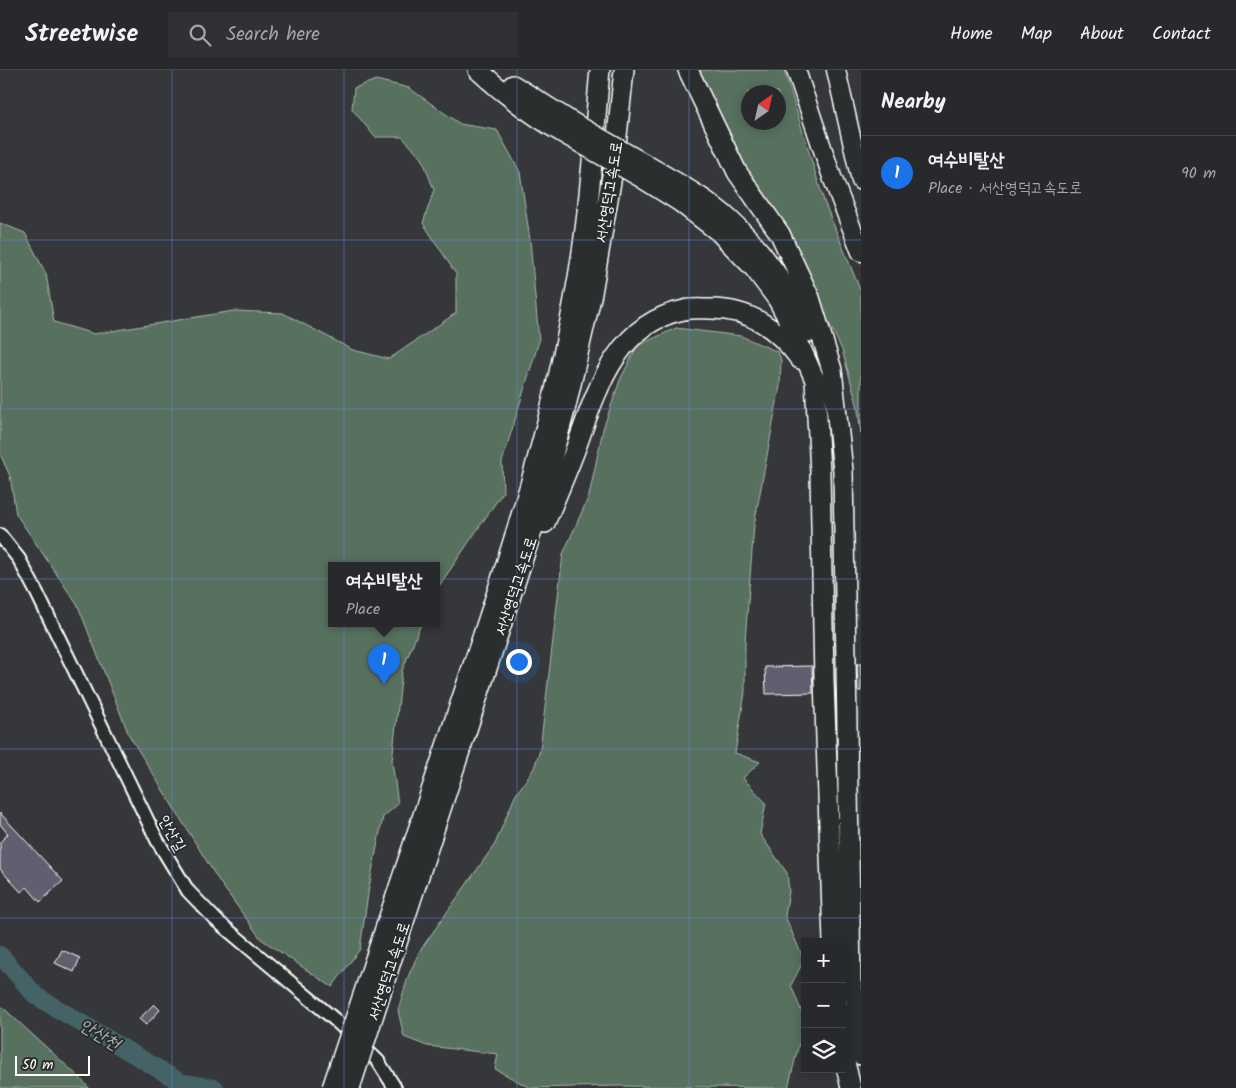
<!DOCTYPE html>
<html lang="en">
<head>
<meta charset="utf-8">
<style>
	body { margin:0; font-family:Kalam,"Poor Story",sans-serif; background:#303134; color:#f1f3f6 }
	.controls { position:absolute; right:15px; bottom:15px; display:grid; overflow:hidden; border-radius:0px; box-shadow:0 2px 12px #0003 }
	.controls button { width:45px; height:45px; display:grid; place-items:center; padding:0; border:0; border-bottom:1px solid #444548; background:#28292c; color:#f1f3f6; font:25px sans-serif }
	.compass { position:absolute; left:741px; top:15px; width:45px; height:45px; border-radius:50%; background:#28292c; box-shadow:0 2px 12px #0003; rotate:34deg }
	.scale { position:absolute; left:15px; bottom:12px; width:75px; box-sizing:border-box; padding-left:5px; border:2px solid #fff; border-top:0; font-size:14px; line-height:18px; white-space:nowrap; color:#fff; -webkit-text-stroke:4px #2a2d2e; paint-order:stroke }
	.you { position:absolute; left:518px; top:591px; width:18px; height:18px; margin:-12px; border:4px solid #fff; border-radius:50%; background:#1a73e8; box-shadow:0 0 0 8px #1a73e833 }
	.badge { display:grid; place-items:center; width:32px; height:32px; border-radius:50%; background:#1a73e8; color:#fff; font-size:16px; font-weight:700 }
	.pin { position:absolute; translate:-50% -41px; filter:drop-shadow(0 1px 2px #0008) }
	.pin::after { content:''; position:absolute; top:26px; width:18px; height:15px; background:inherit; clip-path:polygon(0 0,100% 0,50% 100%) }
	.popup { position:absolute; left:328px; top:492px; width:112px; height:65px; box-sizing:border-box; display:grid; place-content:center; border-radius:0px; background:#28292c; filter:drop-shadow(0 1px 4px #0005); font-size:16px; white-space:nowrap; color:#a5a6a9 }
	.popup b { font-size:19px; color:#f1f3f6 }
	.popup::after { content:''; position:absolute; left:50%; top:100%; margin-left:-10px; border:10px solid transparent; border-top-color:#28292c }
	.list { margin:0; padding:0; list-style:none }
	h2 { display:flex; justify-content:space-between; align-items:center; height:65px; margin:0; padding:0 20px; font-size:21px }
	h2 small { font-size:16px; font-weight:400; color:#a5a6a9 }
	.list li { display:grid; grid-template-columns:32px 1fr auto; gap:15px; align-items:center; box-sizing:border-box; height:75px; padding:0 20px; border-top:1px solid #444548 }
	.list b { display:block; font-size:19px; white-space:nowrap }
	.list p { margin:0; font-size:16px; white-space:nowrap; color:#a5a6a9 }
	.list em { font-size:16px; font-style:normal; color:#a5a6a9 }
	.icon { flex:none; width:28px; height:28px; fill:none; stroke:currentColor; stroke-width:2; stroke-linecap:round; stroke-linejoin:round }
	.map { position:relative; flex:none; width:861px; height:1018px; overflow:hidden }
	header { display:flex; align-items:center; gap:30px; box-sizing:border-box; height:70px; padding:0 25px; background:#28292c; border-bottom:1px solid #444548 }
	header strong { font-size:24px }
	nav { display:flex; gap:28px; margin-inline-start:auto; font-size:18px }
	.search { width:350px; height:45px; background:#303134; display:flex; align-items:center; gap:12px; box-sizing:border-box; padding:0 18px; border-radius:0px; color:#a5a6a9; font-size:19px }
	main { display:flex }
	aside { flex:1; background:#28292c }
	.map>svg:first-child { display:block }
	.green { fill:#58715e; stroke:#acb8ae; fill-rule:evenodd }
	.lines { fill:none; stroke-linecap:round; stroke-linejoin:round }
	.river { stroke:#456366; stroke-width:18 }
	.building { fill:#615e70; stroke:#fff }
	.tertiary-casing { stroke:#fff; stroke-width:16 }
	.trunk-casing { stroke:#fff; stroke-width:21 }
	.motorway-casing { stroke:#fff; stroke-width:22 }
	.tertiary { stroke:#2a2d2e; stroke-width:12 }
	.trunk { stroke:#2a2d2e; stroke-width:18 }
	.motorway { stroke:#2a2d2e; stroke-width:19 }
	.motorway-bridge-casing { stroke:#fff; stroke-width:22; stroke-linecap:butt }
	.motorway-bridge { stroke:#2a2d2e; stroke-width:19 }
	.grid { fill:none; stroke:#6183e4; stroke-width:1; stroke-opacity:0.55 }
	.labels { text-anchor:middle; stroke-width:4; stroke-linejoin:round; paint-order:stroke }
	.street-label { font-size:16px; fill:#fff; stroke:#2a2d2e }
	.water-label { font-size:18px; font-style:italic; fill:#abb9ba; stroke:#2a2d2e }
</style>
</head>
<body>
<header>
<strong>Streetwise</strong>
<div class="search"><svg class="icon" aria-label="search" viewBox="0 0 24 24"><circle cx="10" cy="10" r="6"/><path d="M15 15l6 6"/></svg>Search here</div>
<nav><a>Home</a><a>Map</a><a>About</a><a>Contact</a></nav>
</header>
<main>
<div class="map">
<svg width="861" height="1018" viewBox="0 0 861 1018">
	<rect width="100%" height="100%" fill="#35373b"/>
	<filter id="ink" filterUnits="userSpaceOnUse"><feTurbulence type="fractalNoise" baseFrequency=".02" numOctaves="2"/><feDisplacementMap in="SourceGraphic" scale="10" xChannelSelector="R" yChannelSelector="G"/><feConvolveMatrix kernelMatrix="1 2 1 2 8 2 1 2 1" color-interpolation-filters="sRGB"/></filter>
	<g filter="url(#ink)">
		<path class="green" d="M699,0H784L824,131L861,222V364L857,334L842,280L783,158L729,71ZM748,22H778V52H748Z
			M376,10L409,18L460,54L497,60L520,102L530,170L539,271L502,392L503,422L437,519L436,496H332V554H421L402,601L392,691L398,734L383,747L369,817L360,879L332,917L261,869L219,811L172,735L129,665L78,536L16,444L10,406L0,384V153L25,163L46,204L54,252L94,264L233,241L283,243L353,280L389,289L456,243V204L423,153L434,120L422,88L402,67H375L352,39L354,18Z
			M676,258L741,266L778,282L781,290L780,316L754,455L745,571V622L735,683L760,692L743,708L766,733L760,764L787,803L789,821L785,846L804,890L791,915L805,950L788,1018L617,1016L530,1018L495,999L498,984L427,976L404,967L398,940L408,907L419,882L495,774L515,726L534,698L540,680L563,484L589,426L603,359L620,310L637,276Z
			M0,935L80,1008L89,1018H0Z"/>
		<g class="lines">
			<path class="river" d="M0,885L36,926L180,1012L215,1018"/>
		</g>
		<path class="building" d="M857,594H861V621H858Z
			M812,596L813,623L766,624L765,597Z
			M0,743L63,811L40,832L27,817L21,822L0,799V772L8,764L0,754Z
			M62,880L80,888L74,902L55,893Z
			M154,934L160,940L146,955L139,949Z"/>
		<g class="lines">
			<defs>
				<path id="tertiary" d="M0,465L19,489L37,523L157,770L188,821L216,850L334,949L378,991L395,1018"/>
				<path id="trunk" d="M796,0L832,107L861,182
					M836,0L861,111"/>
				<path id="motorway" d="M478,0C506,26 535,47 568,66
					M688,0L737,102L780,164L810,228L832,300L843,401L851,912L861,955
					M513,15L575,54
					M643,93C673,111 705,127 730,150C764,181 790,221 811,262
					M642,108L680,132L719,162L754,198L778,230L787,247L815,310L820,403L824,610L833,872
					M545,453C556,427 567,402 577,375C597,319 617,253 684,240C692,238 702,239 711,239C750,239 777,258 800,289
					M382,868C411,781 440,694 469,607C511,482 552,355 575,224C589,151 593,75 600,0
					M396,876L533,458L565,340L592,223L614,94L624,0
					M842,942L861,985
					M842,979L851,1018"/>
			</defs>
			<use href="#tertiary" class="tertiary-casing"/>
			<use href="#trunk" class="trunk-casing"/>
			<use href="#motorway" class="motorway-casing"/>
			<use href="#tertiary" class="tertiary"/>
			<use href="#trunk" class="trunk"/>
			<use href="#motorway" class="motorway"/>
			<defs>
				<path id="motorway-bridge" d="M575,54L643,93
					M568,66L642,108
					M332,1018L382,868
					M350,1018L396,876"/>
			</defs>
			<use href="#motorway-bridge" class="motorway-bridge-casing"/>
			<use href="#motorway-bridge" class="motorway-bridge"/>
		</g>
	</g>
	<path class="grid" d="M172,0V1018M344,0V1018M517,0V1018M689,0V1018M0,170H861M0,339H861M0,509H861M0,679H861M0,848H861"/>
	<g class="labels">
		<g class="street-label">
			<text transform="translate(608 122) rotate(-81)" y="6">서산영덕고속도로</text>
			<text transform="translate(515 516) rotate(-72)" y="6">서산영덕고속도로</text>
			<text transform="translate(173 763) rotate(61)" y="6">안산길</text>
			<text transform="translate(388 901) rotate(-72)" y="6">서산영덕고속도로</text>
		</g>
		<g class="water-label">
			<text transform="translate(100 964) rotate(31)" y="6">안산천</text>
		</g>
	</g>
</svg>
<div class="controls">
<button>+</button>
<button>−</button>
<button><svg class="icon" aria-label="layers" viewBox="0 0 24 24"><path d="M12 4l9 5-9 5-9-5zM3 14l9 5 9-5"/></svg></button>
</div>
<svg class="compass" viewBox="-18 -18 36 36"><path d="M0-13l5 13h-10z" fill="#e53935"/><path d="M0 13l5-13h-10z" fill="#a5a6a9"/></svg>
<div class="scale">50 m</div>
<div class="you"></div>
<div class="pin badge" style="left:384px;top:615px">1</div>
<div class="popup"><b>여수비탈산</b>Place</div>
</div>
<aside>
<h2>Nearby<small></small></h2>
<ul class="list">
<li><span class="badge">1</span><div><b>여수비탈산</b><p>Place · 서산영덕고속도로</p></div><em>90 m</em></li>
</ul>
</aside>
</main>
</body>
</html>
